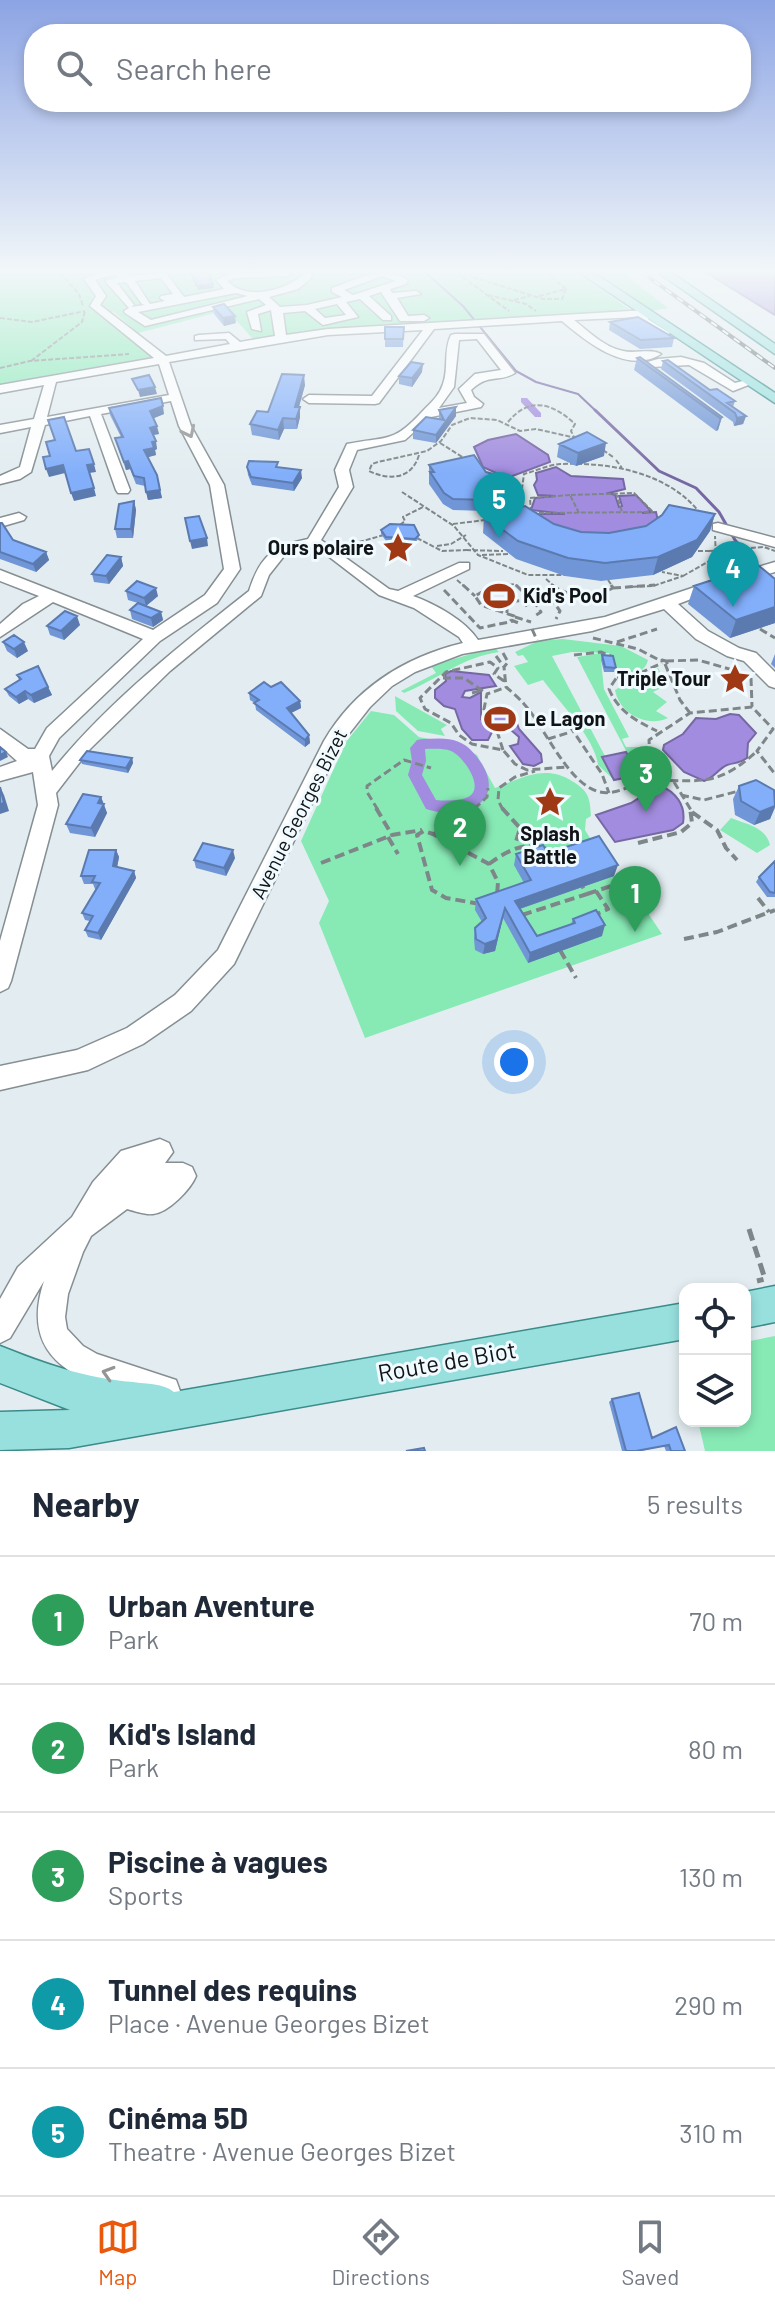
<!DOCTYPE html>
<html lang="en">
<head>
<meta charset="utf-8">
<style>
	body { margin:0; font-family:Barlow,sans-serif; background:#f6f6f7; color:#1f2937 }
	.controls { position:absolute; right:24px; bottom:24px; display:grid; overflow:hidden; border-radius:16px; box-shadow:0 4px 12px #0003 }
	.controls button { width:72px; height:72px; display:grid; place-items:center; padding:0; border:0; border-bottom:2px solid #e0e1e3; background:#fff; color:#1f2937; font:40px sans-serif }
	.you { position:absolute; left:514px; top:1062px; width:28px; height:28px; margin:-20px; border:6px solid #fff; border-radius:50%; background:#1a73e8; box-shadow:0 0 0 12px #1a73e833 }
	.badge { display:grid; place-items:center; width:52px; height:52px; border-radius:50%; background:#ea580c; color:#fff; font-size:26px; font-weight:700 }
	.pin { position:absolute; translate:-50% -66px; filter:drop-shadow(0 2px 4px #0008) }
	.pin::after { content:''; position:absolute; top:42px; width:28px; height:24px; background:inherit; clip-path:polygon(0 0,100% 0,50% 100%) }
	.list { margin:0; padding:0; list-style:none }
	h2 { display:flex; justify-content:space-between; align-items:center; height:104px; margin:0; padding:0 32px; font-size:34px }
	h2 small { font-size:26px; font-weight:400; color:#747a83 }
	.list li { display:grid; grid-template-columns:52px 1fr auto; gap:24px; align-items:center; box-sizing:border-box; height:128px; padding:0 32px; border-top:2px solid #e0e1e3 }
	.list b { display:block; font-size:30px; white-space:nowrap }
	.list p { margin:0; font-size:26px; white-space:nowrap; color:#747a83 }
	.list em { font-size:26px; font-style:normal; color:#747a83 }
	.icon { flex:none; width:44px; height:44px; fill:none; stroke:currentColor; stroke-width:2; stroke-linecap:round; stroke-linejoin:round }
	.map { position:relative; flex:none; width:775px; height:1451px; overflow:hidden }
	.search { position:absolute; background:#fff; box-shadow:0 4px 12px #0003; left:24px; right:24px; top:24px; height:88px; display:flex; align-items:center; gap:20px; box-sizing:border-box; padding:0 28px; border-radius:32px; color:#747a83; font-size:30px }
	.sheet { height:744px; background:#fff }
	nav { display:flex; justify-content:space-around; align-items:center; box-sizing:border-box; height:112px; border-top:2px solid #e0e1e3; background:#fff; font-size:22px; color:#747a83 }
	nav a { display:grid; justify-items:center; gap:4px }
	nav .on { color:#ea580c }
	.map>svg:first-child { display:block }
	.green { fill:#87eab5 }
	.water { fill:#a28cdf; stroke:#7668a3; stroke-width:2 }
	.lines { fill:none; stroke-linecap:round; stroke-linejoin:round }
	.stream-far1 { stroke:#7668a3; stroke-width:2 }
	.stream { stroke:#7668a3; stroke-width:3 }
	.canal { fill:#a28cdf; fill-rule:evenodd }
	.minor-casing { stroke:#858e92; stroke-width:3 }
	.major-casing { stroke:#3b8b8a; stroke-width:3 }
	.path-far3 { stroke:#7f8689; stroke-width:2; stroke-dasharray:5 2; stroke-linecap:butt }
	.path-far2 { stroke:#7f8689; stroke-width:3; stroke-dasharray:8 4; stroke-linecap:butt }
	.path-far1 { stroke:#7f8689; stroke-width:4; stroke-dasharray:10 5; stroke-linecap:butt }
	.path { stroke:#7f8689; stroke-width:5; stroke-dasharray:12 6; stroke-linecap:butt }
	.minor { fill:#fff; fill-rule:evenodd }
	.major { fill:#97e0de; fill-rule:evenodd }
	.rail-casing { stroke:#656b6e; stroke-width:4 }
	.rail { stroke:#f0faff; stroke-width:2; stroke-dasharray:7; stroke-linecap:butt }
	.path-bridge-far1 { stroke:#7f8689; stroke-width:2; stroke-dasharray:5 2; stroke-linecap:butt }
	.path-bridge { stroke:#7f8689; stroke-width:3; stroke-dasharray:8 4; stroke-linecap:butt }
	.wall { fill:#7096d7 }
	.shaded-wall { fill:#5b7aaf }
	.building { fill:#82aefa; stroke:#5b7aaf; stroke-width:2 }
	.oneway { stroke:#949596 }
	.labels { text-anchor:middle; stroke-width:6; stroke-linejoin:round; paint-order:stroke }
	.poi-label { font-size:20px; font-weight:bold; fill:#111416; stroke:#f0faff; text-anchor:end }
	.street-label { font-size:20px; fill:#111416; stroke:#f0faff }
	.near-street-label { font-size:24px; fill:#111416; stroke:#f0faff }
</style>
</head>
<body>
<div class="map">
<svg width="775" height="1451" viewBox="0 0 775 1451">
	<rect width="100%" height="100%" fill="#e3edf1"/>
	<path class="green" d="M0,273H577L629,309L628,312L480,325H377L253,339L227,310L138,333L113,311L112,314L159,356L0,385Z
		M593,273H623L668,308L652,311Z
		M563,639L621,646L648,660C646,671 633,677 622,676L609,653L572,652L552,656L605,756L602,758L614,780L598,765C595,738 559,702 543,680L528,685L514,666L528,662L523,655L518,656L515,652L538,641Z
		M494,647L499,652C462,657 437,680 404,693L401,691L436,673L431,666Z
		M600,653L610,657L601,660L604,689L629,737L622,739L626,747H640L639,764L635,768L577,657Z
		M658,668L667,685L653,692L667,702L656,711L668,718C646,728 619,713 615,690L628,682L650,679V670Z
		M395,696L447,725L441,729L445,736L418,731L396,711Z
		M371,711L394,715L419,737L457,744L477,755L495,788C522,778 545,764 572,781C588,791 590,796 591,816L586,819L585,830L625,893L633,891L662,934L365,1038L319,923L329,901L301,841L346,742Z
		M731,818C746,824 766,827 770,845L757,853L720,830Z
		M775,1336V1451H705L698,1421H745V1342Z"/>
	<path class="water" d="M707,273H775V315Z
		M516,434L548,455L550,462L507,478L483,467L474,447L488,440Z
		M556,467L571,476L623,479L625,489L609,493L615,495L619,507L622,506L619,496L636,495L651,511L642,513L656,512L658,521L604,547L527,514H565L531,510L535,498L556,496L538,495L534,485L537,480L536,473Z
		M451,671L489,675L496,686L465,691L462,697L470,698L481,692V719L490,717L501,707L513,712L519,729L541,754L542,762L534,766L523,764L510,746L518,744L519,737L504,724L495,726L488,740H472L462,729L455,709L444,706L435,698V690L446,681L445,674Z
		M730,714L739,715L756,733L748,743L747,758C739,764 736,762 727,765C718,769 714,778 704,781L684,772L663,750L664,745L683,734L696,718L716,719Z
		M626,752L639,775L614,780L602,757Z
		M659,785C676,792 686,805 683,823L673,830L615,842L596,815L631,803Z"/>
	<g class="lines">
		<path class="stream-far1" d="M426,273L463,306L516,371L536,382L578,394L597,412"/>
		<path class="stream" d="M595,410L659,471L696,488L719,512L735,540L759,568"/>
		<path class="canal" d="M521,398H527L541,413V417H535L521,402Z
			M422,739C434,739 448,737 459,742C469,746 476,755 482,764C507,806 458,820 426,809L408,775L412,761L410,748L417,740ZM425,749C433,749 443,748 451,751C463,756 486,788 468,797C460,801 444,801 436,800L422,775L426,761Z"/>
		<defs>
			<path id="minor" d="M100,273H125L131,276L166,273L184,297L224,289L216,280L231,273H292L287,276L235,278L227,281C246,301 284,291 303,275L301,273H311V278L298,289L269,297L280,307L307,305L342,297L332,292V288C357,279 383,265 408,280L406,284L390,289L392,293L416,291L421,294L397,298L408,316L424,315L429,318L424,321H400L381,292L369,296L391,316V320H383L360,299L346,302L358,317L323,325L305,311L283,313L286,335L328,329L647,310L652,313L648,319L670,333L665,336L652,333L638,322L639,317L574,320C589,332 604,347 623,351C635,354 651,348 661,354C627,375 587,342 562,321L434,329L379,403L375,404L309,403L303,399L309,395L372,396L423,330L328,335L169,362L191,426L224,485L240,569L217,603L160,641L59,738L49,756L52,771C109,701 179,646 249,591C260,556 273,546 308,539L339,487L335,470L347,444C385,436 392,444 420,414C428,405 439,397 443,384C449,368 443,351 451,335L455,334H484L515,373C498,383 489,373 471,390L474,397L483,404L481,407L431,417L405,440L357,450L349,470L353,487L321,540L389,589L398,591L459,563H469V569L413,596C435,604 465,620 478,640L605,617L710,582H720L723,585L720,588L678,604L708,631L739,648L756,653L775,672V688L769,686L744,661L727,656L696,639L664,609L592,631L462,654L415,672L392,686L370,707L341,744L234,964L191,1011L143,1044L88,1070L0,1090V1066L77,1050L127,1028L175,995L218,950L324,741C355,688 405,657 463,643L459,637L414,608L379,595L319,549L312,547L288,551L269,575L261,596L170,671L90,749L56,793L58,805L11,981L8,988L0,992V941L38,805L33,772L0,781V767L17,761L0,746V729L28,749H35L47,728L143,639L53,602L0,637V624L23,604L39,596L0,581V570L153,630L205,595L224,569L210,485L179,426L171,401L101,414L130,490L128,493H118L116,490L90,416L45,425L31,472L20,479L0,484V476L20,467L31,427L0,433V425L34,419L44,385L0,393V385L154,358L90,306L96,296L84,279ZM114,274L119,277L105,281L129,308L124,311L125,313L145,326L259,299L266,305L247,312L252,329L261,331L258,314L271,310L275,336L240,342L229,333L199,335L195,336V340L226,339L230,344L166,356L100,305L106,296L95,280ZM382,276L396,281L353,295L344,290ZM161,278L173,294L161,296L160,298L165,301L150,304L135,281ZM126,282L142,304L145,305L131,307L134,305L117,283ZM236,293L248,296L151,320L138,312ZM337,304L346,315L325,318L315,309ZM477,339L501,370L475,374L459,389L467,403L439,408L454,387L459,340ZM159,364L169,395L47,417L56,382Z
				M681,357L704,363L735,383L750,379L756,382L733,391L689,365L652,367L663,376L657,379L637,365L658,359Z
				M19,513L26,517L24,520L0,527V518Z
				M718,523L775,538V547L713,530V524Z
				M775,562V572L743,581L735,576L738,573Z
				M160,1139L169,1143L173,1152L165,1163H183L192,1167L196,1176C191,1189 168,1213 153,1214C145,1215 135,1211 127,1209L91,1236L83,1252L68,1294L65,1317L67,1329L83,1346L97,1354L176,1380L180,1391L176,1402L165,1406C99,1386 14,1372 44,1281L10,1338L0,1343V1299L18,1267L72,1217L93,1182L121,1151Z"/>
			<path id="major" d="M580,273H594L775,393V403Z
				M659,273H672L775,344V354Z
				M775,1286V1322L745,1328V1292Z
				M685,1303V1339L69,1448L0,1450V1412L70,1410L0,1383V1346C45,1364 84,1378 133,1382C147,1384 163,1383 174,1392Z"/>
		</defs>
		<use href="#minor" class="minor-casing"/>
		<use href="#major" class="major-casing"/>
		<path class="path-far3" d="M60,273L79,294L83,306
			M457,273L509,311
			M460,273L543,299H562L566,289
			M488,295L526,304L536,311
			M539,296L566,289L547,273
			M514,300L530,296
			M0,318L32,322L85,311
			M31,361L82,322L85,311
			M0,368L30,361L129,354
			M508,422C529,396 553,403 575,424L571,431L574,437
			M440,443L464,458
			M603,450L613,457
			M419,455C412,479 390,481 369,471L372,464L378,462L427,451L441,441L452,425L470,418L497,420L520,431L536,429L576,438
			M616,460L622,468
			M402,492L454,526L478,555L528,575H565
			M616,493L622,512
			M570,495L530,498L531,513L653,512
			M507,512L521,496L524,474C535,471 548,465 560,464C609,462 668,472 700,513
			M579,513L570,495L634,493L653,512
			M453,524L485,520
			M400,525L405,521L403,517L423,507
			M417,538L442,551L466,550
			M359,542L384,535
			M437,546L451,544L466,535
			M698,551H709
			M482,555L508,554
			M683,576L716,557L715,536
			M546,579L555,587
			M457,580L465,587
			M608,580L613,587
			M488,587L515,584L518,587
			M626,587L653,586L683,576L662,572"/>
		<path class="path-far2" d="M463,585L475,596
			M494,585L475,596L481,605L514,616L511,620L521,624
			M516,585L529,598
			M552,585C572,599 592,598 613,588L611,585
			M613,588L655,585
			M444,590L480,628L514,621
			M525,594L552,600L560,611L556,619
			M533,600L541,612L533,617
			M525,606L533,600
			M507,613V607L516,601L533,600
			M515,617L531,622
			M760,629L775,638
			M593,638L638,649L661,661
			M617,642L657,629
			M503,653L508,662L504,667L506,687C512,692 519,698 524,704C545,727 568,785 600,792C620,796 636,780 654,780C702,781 719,786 757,751
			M574,655L601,652L611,656
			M496,656L504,667
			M662,660L666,661L667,663H662Z
			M666,661L698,660L747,674
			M665,664L680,700L690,713
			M615,667L617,677L609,689C618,711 636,721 657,731
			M617,677L629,678L662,663
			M443,678H464L487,694
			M751,678L752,706
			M504,681L494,674L498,668L490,662L446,672L420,698L425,709L451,723L459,735L472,744L503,750L515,764L527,770L567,767
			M472,693L483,690
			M563,716L602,774L609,793
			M548,739L571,732
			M503,750L497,731L482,719L487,694L504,688
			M651,780L649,740L690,713L752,707L773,729L757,751L775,774
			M674,782L691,810
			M681,795L704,800L739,791
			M378,810L367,792V786L404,760L431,768
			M462,810L475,808L487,797L488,788
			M503,810L498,800L499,788L515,777L535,771"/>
		<path class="path-far1" d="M376,808L392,835L422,830
			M502,808L520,828L515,845
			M692,812L717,830L726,848L737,860
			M435,834L450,812L474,808
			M530,834L535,843
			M388,837L398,854
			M638,843L681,832L692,823L690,808
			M321,863L392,835
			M489,864C512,847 531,839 557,854
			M596,891L608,909L597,914
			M587,894L611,886
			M758,898L769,912
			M480,904L446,898L432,890L417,835L424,831L433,834L489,864L498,882L497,896
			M522,915L587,894L581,884
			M684,939L717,932L775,910
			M560,950L576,978"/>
		<path class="path" d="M749,1229L765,1279L757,1281
			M731,1289L740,1287"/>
		<use href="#minor" class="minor"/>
		<use href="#major" class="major"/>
		<defs>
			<path id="rail" d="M643,273L775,368"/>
		</defs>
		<use href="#rail" class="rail-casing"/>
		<use href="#rail" class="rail"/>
		<path class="path-bridge-far1" d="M466,550L503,551
			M709,551L764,547L775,551"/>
		<path class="path-bridge" d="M532,629L537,640"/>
	</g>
	<path class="wall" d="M213,307L236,323L224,326L214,314Z
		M610,322L674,338L672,347L640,349L609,330Z
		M385,327H404L403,347H385Z
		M637,358L722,417L718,430L716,431L634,370Z
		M663,361L710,390L735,401L733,407L746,416L743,424L734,426L733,422L661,369Z
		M422,372L412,387L399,384V376Z
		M305,385L299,407L300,417L297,429H284L279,440L252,435L250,424Z
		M109,408L164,414L153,418L159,434L153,435L157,449L155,450L156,455L148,457L157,475L162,498L148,500L145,486L136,484L130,469L126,470L115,438L121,437L110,415Z
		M439,410L456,416L436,443L413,439V430L439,419Z
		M559,444L604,456L576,466L557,457Z
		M429,465L486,472L509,500L486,511L453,510L443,504L429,484Z
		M247,467H278L302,478L294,491L252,485L248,475Z
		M134,501L136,510L133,538H117L115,529Z
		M715,514L710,531L692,557L653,575L601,581L565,576L516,559L483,533L484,516L554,524L581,532L609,533Z
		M0,523L13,540L46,552L49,560L36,572L0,559Z
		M381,530L419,535L418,539L415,543L386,541L381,534Z
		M121,557L123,566L109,584L94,582L92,574Z
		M775,579V623L730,638L688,604L694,586Z
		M126,591L158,596L146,606L161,612L163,620L153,627L132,619L130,610L138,603L128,600Z
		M80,625L64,640L50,635L47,626Z
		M3,642L28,651L17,658L7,651Z
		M775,654V668L771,664Z
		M602,655L616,668L615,672H604L601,660Z
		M17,675L48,687L52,695L34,703L28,699L19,704L9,696L5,689L19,680Z
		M271,687L300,701L301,708L291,713L309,735L310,743L305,747L256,710L255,703L250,700L249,693Z
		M132,758L133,763L128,773L82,764L80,760Z
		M739,786L775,797V808L770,819L754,825L735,815L733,799Z
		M101,797L107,813L95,837L70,833L66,824Z
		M116,850L119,857L117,867L134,871L136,878L101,940L88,937L85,930L90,921L85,920L82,913L97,889H95L93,884H84L81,876Z
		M548,853L614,876L520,909L537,936L571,924L573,919L602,936L528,963L503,918L495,951L483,954L475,950L474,939L475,928L482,922L475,910L476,899L524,883L514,865L516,854Z
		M235,858L226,876L196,868L194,860Z
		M775,861V897H767L756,882L759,877Z
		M612,1399L652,1438L685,1451H666L664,1446L641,1451H622L609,1402Z"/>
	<path class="shaded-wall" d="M213,284L214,288L198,290L197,286Z
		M235,316L236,323L224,326L223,318Z
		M423,364L422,372L412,387V378Z
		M304,375L305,385L296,417L295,407Z
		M155,387L157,394L140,397L138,390Z
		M163,406L164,414L152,419L150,411Z
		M300,407V417L297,429L296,419Z
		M456,407V416L436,443V435Z
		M746,416L743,424L734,426L737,418Z
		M722,417L718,430L716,431L720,418Z
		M283,418L284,429L279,440L278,430Z
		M157,426L159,434L152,435L150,428Z
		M156,441L157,449L155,450L156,455L145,458L144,450L152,442Z
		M606,443L604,456L576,466L578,453Z
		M128,461L130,469L126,470L124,462Z
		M94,464L96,472L89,473L87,465Z
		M63,465L65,473L49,477L46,469Z
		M301,470L302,478L294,491L293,483Z
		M94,488L96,496L74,501L71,493Z
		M510,488L509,500L486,511L487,500Z
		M160,490L162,498L148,500L146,492Z
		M134,501L136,510L133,538L131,529Z
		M715,514L710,531L692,557L653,575L658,557Z
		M207,538L208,546L192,549L190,541Z
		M46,552L49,560L36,572L33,564Z
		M121,557L123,566L109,584L106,576Z
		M156,588L158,596L146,606L144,598Z
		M775,607V623L730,638L736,620Z
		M161,612L163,620L153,627L151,618Z
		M77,616L80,625L64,640L61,631Z
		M24,642L28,651L17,658L14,649Z
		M48,687L52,695L34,703L31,695Z
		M25,691L28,699L19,704L16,697Z
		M300,701L301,708L287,715V708Z
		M309,735L310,743L305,747V740Z
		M6,752L8,757L0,761V755Z
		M132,758L133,763L128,773L126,768Z
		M0,787L4,795L9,811L0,814Z
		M101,797L107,813L95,837L91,828Z
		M775,806L770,819L754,825L760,812Z
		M116,850L119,857L116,873L113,866Z
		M233,850L235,858L226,876L224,868Z
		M618,865L614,876L513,911L515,901Z
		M134,871L136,878L101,940L98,933Z
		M505,908L495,951L483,954L485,944Z
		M605,925L602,936L528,963L530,953Z"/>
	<path class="building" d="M191,273H208L213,284L197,286Z
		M224,304L235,316L223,318L213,307Z
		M638,317L674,338L641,340L610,322Z
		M385,327H404L403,339H385Z
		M640,357L722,417L720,418L637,358Z
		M668,360L710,390L717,389L735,401L727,403L746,416L737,418L735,413L663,361Z
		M411,362L423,364L412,378L399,376Z
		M282,374L304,375L295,407H300L296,419L283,418L278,430L250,424L257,411L268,412Z
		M149,375L155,387L138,390L132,379Z
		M161,398L163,406L150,411L157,426L150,428L156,441L152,442L154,448L144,450L157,475L160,490L146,492L144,478L134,476L128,461L124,462L115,438L123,437L109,408Z
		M456,407L436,435L413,430L426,417L444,420L439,410Z
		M64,417L76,451L89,449L94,464L87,465L94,488L71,493L63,465L46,469L43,457L50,456L46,442L55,440L48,420Z
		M587,432L606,443L578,453L559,444Z
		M474,455L486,472L509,478L510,488L487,500L453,499L444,493L430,472H434L429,465Z
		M249,461L278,462L276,467L301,470L293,483L251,477L247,467Z
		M134,501L131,529H115L119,504Z
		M669,505L715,514L697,540L658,557L605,563L568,558L518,541L484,516L525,506L554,524L581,532L609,533L646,526L662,515Z
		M199,516L207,538L190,541L185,518Z
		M0,523H2L13,540L46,552L33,564L0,552Z
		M390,524L414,525L419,535L415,539L386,537L381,530Z
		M107,555L121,557L106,576L92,574Z
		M758,565L775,579V607L736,620L694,586Z
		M137,581L156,588L144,598L126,591Z
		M138,603L161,612L151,618L130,610Z
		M65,611L77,616L61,631L47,626Z
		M14,635L24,642L14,649L3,642Z
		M602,655L613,656L616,668L605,667Z
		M38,666L48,687L31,695L25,691L16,697L5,689L21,679L17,675Z
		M264,682L271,687L281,682L300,701L287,708L309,735L305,740L254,703L259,700L249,693Z
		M0,747L6,752L0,755Z
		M87,751L132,758L126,768L80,760Z
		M756,780L774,790L775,806L760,812L741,801L739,786Z
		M0,787L4,803L0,804Z
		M83,794L101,797L98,803L104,804L91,828L66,824Z
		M599,836L618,865L515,901L537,936L575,923L573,919L596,910L605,925L530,953L505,908L496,940L485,944L476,939L475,928L486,918L476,899L531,880L516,854L543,845L548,853Z
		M203,843L233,850L224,868L194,860Z
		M89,850H116L113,866L134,871L98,933L85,930L93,916L82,913L100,883L92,882L95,876H81Z
		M775,861V893L770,892L759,877Z
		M639,1393L652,1438L676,1427L685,1451H671L669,1445L636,1451H626L612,1399Z
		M424,1448L425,1451H406Z"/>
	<defs><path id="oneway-chevron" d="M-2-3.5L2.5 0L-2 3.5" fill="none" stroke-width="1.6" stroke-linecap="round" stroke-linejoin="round" transform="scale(2)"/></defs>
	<g class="oneway">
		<use href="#oneway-chevron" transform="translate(189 432) rotate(64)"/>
		<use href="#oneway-chevron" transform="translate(108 1373) rotate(-163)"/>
	</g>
	<linearGradient id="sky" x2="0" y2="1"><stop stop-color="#8ca4e4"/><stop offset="0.57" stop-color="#f2f7f9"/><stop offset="1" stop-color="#f2f7f9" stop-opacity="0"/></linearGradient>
	<rect width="775" height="476" fill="url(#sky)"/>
	<defs>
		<symbol id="sight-bare" viewBox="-9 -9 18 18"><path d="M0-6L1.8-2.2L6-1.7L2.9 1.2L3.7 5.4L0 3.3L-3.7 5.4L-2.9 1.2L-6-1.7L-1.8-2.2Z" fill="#9f3815" stroke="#f0faff" stroke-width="2.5" paint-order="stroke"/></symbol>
		<symbol id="stadium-bare" viewBox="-9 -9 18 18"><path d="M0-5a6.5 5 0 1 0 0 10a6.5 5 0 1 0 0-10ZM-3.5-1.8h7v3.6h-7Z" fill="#9f3815" stroke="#f0faff" stroke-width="2.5" paint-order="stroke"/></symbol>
	</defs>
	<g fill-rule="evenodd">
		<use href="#sight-bare" x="376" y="526" width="44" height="44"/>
		<use href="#stadium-bare" x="477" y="574" width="44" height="44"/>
		<use href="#sight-bare" x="713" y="657" width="44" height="44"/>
		<use href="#stadium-bare" x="478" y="697" width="44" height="44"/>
		<use href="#sight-bare" x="528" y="780" width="44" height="44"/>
	</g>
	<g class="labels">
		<g class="poi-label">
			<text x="374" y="555">Ours polaire</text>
			<text x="523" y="603" text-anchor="start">Kid's Pool</text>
			<text x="711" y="686">Triple Tour</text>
			<text x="524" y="726" text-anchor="start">Le Lagon</text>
			<text x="550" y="841" text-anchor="middle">Splash<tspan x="550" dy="23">Battle</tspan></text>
		</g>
		<g class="street-label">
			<text transform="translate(299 814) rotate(-63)" y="7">Avenue Georges Bizet</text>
		</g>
		<g class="near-street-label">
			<text transform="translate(447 1362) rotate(-10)" y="8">Route de Biot</text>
		</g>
	</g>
</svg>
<div class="controls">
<button><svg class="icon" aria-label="locate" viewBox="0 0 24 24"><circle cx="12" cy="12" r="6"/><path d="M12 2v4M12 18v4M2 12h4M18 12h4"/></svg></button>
<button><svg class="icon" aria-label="layers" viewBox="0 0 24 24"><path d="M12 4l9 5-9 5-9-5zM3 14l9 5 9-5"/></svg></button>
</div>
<div class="you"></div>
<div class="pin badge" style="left:635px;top:932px;background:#2e9e5b">1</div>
<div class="pin badge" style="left:460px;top:866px;background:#2e9e5b">2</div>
<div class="pin badge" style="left:646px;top:812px;background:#2e9e5b">3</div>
<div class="pin badge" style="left:733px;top:607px;background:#0f9aa8">4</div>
<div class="pin badge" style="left:499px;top:538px;background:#0f9aa8">5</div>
<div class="search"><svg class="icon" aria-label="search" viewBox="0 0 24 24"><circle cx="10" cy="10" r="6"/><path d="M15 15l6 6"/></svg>Search here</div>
</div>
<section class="sheet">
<h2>Nearby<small>5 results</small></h2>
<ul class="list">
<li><span class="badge" style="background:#2e9e5b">1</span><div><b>Urban Aventure</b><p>Park</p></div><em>70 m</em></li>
<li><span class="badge" style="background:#2e9e5b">2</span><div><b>Kid's Island</b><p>Park</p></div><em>80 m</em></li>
<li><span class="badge" style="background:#2e9e5b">3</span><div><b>Piscine à vagues</b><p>Sports</p></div><em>130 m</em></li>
<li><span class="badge" style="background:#0f9aa8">4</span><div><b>Tunnel des requins</b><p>Place · Avenue Georges Bizet</p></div><em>290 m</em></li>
<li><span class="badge" style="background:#0f9aa8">5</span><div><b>Cinéma 5D</b><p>Theatre · Avenue Georges Bizet</p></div><em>310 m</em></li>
</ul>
</section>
<nav>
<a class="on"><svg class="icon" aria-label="map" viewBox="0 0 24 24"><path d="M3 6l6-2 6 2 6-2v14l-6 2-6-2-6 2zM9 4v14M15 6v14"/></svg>Map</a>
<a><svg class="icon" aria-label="directions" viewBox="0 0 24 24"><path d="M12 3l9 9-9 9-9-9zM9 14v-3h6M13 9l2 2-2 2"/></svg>Directions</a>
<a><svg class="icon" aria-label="saved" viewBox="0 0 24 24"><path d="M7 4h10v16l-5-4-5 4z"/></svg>Saved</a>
</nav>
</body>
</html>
